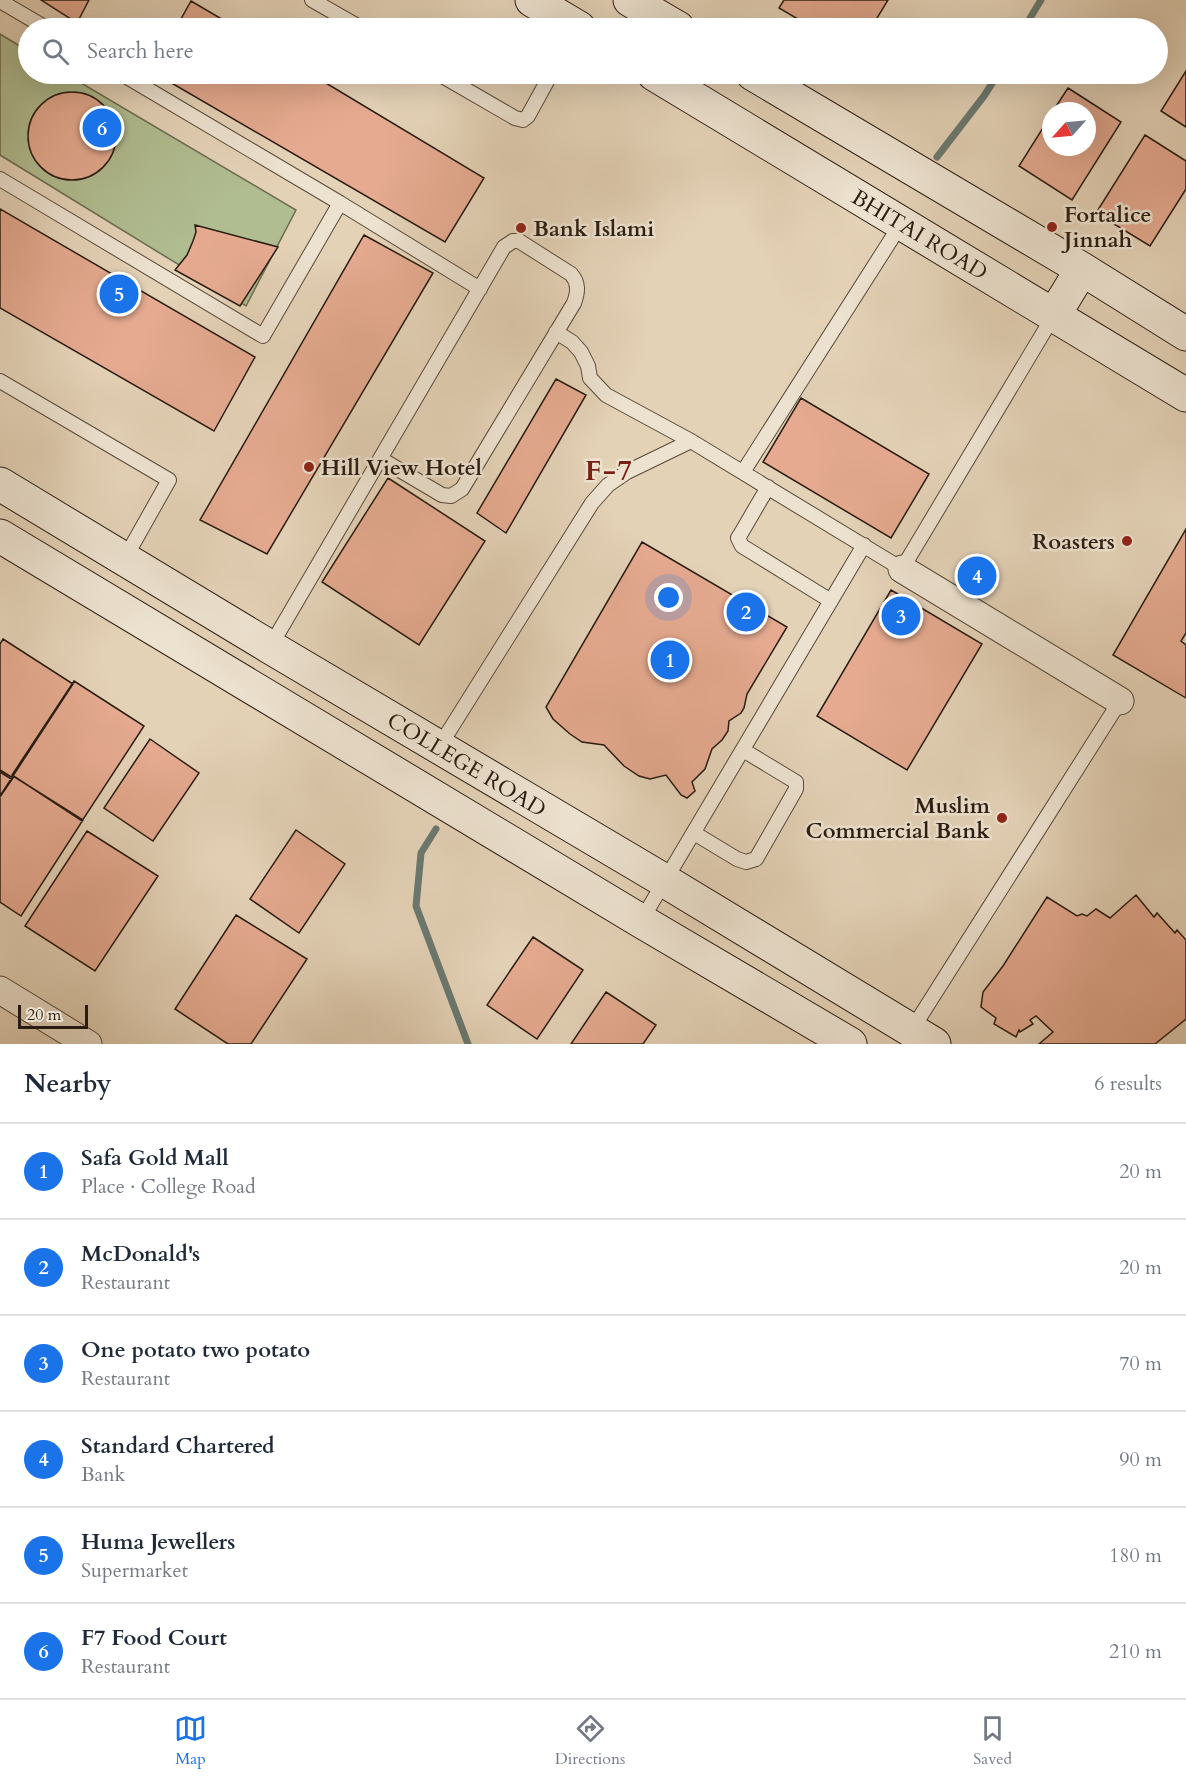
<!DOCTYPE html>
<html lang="en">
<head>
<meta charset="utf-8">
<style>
	body { margin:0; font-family:Cardo,serif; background:#f6f6f7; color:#1f2937 }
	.compass { position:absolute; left:1042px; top:102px; width:54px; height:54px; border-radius:50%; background:#fff; box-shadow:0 6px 24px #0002; rotate:243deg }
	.scale { position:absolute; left:18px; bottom:15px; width:70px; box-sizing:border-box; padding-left:6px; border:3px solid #2a1c10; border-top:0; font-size:16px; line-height:21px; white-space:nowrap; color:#2a1c10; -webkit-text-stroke:4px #ede2d0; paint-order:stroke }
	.you { position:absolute; left:669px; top:598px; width:21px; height:21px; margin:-15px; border:4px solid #fff; border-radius:50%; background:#1a73e8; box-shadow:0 0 0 9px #1a73e833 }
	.badge { display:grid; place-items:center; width:39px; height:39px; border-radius:50%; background:#1a73e8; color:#fff; font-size:20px; font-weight:700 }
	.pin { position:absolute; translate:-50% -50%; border:3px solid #fff; box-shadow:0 2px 6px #0006 }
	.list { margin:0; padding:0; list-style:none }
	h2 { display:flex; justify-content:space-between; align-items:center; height:78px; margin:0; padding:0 24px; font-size:26px }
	h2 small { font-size:20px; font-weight:400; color:#747a83 }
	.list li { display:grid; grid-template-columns:39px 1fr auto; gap:18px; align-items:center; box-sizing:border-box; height:96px; padding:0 24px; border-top:2px solid #e0e1e3 }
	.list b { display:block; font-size:22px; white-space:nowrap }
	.list p { margin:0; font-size:20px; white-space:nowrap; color:#747a83 }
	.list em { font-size:20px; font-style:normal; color:#747a83 }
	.icon { flex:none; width:33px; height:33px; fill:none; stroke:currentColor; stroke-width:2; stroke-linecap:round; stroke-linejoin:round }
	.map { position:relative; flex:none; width:1186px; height:1044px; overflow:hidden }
	.search { position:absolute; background:#fff; box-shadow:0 6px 24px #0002; left:18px; right:18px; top:18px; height:66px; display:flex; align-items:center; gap:15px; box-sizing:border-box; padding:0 21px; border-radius:33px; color:#747a83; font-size:22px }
	.sheet { height:654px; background:#fff }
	nav { display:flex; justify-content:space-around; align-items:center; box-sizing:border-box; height:84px; border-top:2px solid #e0e1e3; background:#fff; font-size:16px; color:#747a83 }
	nav a { display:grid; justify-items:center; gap:3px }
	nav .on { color:#1a73e8 }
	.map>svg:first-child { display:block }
	.green { fill:#b0bd91; stroke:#6d6c50; stroke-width:1.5 }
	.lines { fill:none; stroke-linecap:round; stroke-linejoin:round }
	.stream { stroke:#6a7971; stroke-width:7 }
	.building { fill:#e5aa90; stroke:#2a1c10; stroke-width:1.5 }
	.lane-casing { stroke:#584a3a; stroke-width:16 }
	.street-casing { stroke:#584a3a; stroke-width:29 }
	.secondary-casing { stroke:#2a1c10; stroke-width:35 }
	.lane { stroke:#ede2d0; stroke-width:14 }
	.street { stroke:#ede2d0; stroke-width:27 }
	.secondary { stroke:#ede2d0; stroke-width:33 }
	.poi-dot { fill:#8f2418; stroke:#ede2d0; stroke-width:2 }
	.labels { text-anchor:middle; stroke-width:5; stroke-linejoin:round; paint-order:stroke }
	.poi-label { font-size:22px; font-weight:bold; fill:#2a1c10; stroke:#ede2d0; text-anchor:start }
	.street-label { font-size:22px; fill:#2a1c10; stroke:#ede2d0 }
	.district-label { font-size:28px; font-weight:bold; letter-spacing:1.5px; fill:#7a1f14; stroke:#ede2d0 }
</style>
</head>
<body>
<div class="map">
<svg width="1186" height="1044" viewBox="0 0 1186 1044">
	<rect width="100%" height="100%" fill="#e4d2b7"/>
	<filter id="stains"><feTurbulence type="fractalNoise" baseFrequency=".00333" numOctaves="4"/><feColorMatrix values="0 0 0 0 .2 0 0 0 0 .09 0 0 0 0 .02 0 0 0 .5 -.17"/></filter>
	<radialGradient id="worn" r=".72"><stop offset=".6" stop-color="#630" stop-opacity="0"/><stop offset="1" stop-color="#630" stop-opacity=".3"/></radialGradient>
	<path class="green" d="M0,34L28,51V74H66L296,210L246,306L0,155Z"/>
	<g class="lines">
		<path class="stream" d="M1024,28L1041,0
			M937,157L984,96L998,74
			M436,829L421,853L416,906L468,1044"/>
	</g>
	<path class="building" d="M41,0H89L77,23Z
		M784,0H888L871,28H813L779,8Z
		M191,1L237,28H176Z
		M1186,71V127L1161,111Z
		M156,74H311L484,178L445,242Z
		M1068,88L1121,122L1072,200L1019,166L1051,115V147H1087V111H1053Z
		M28 136a44 44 0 1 1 88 0a44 44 0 1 1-88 0Z
		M1145,135L1186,161V189L1150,246L1096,213Z
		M0,209L255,357L214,431L0,308Z
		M195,225L278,247L240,306L175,270L187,255L193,241L196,232Z
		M364,235L433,273L267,554L200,520Z
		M556,379L586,395L506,533L477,513Z
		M801,398L929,474L891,538L763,462Z
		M388,478L485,541L419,645L322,582Z
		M1186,529V633L1181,641L1186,645V698L1113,655Z
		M642,542L787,627L747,694L744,708L741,713L729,721L728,731L722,740L712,749L705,769L692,782L695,791L687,798L681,795L666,775L650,779L639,776L624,766L604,745L582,742L570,734L553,719L546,707Z
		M891,590L982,644L907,770L817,716Z
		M3,639L73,684L11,779L0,772V644Z
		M74,681L144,726L82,821L12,775Z
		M150,739L199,773L153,841L104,808Z
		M0,770L13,778L0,797Z
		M13,776L83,820L21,916L0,902V796Z
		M296,830L345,864L299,933L250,899Z
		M87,831L158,876L95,971L25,926Z
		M1136,895L1154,917L1157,913L1175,933L1177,930L1186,940V1019L1155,1044H1039L1053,1032L1036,1016L1030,1020L1033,1024L1020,1032L1019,1030L1016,1037L994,1024L996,1018L981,1007L983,992L1003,966L1047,897L1077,916L1082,914L1087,916L1096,909L1110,918Z
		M236,915L307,959L251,1044H228L175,1009Z
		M533,937L583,970L537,1039L487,1005Z
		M606,992L656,1025L643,1044H571Z"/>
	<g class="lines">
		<defs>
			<path id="lane" d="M312,0L361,28
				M0,1L46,28
				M439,74L515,118L523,120L528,116L551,74
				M0,179L263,336L340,203L122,74
				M340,203L480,289
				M556,332L572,342L581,352L588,366L590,378L606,395L691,441L902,569L1054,315
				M0,381L169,480L124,560
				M743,472L901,224
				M768,487L740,535L738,538L742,546L831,601
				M270,647L504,247L513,241H519L571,274C579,283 578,292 574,303L462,489L451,496L442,495L381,459
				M439,747L592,503L608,485L627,472L691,441
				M694,833L737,859L746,862L756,859L796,789V782L743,750
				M641,921L864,545
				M911,1031L1120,701"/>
			<path id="street" d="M902,569L1120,701
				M0,990L88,1044"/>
			<path id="secondary" d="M532,0L579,28
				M630,0L678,28
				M654,74L1186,395
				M753,74L1082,269L1186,334
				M1054,315L1082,269
				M0,484L270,647L660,878L934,1044
				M0,536L641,921L850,1044"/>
		</defs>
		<use href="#lane" class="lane-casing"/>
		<use href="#street" class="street-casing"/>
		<use href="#secondary" class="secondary-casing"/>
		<use href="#lane" class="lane"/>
		<use href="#street" class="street"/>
		<use href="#secondary" class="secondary"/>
	</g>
	<g class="poi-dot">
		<circle cx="1052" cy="227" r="6"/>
		<circle cx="521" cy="228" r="6"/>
		<circle cx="309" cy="467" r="6"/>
		<circle cx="1127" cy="541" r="6"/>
		<circle cx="1002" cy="818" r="6"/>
	</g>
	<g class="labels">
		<g class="poi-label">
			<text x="1064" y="222">Fortalice<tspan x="1064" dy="25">Jinnah</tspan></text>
			<text x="533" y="236">Bank Islami</text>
			<text x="321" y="475">Hill View Hotel</text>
			<text x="1115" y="549" text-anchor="end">Roasters</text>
			<text x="990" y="813" text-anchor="end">Muslim<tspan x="990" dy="25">Commercial Bank</tspan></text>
		</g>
		<g class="street-label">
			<text transform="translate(920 234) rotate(31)" y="8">BHITAI ROAD</text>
			<text transform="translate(467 764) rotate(31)" y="8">COLLEGE ROAD</text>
		</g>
		<g class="district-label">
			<text x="609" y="480">F-7</text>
		</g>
	</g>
	<rect width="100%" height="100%" filter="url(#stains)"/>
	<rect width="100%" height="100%" fill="url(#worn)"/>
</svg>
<svg class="compass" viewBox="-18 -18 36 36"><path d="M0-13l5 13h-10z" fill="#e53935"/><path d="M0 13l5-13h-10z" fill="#747a83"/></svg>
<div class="scale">20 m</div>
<div class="you"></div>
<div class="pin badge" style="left:670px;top:660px">1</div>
<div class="pin badge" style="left:746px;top:612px">2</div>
<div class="pin badge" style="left:901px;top:616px">3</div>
<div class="pin badge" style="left:977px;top:576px">4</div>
<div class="pin badge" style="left:119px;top:294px">5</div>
<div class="pin badge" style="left:102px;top:128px">6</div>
<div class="search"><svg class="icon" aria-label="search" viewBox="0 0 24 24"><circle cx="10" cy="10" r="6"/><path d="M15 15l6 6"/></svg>Search here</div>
</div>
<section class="sheet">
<h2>Nearby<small>6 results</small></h2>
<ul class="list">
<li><span class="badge">1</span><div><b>Safa Gold Mall</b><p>Place · College Road</p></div><em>20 m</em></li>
<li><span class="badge">2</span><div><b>McDonald's</b><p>Restaurant</p></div><em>20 m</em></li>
<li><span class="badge">3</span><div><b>One potato two potato</b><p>Restaurant</p></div><em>70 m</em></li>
<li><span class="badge">4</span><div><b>Standard Chartered</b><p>Bank</p></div><em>90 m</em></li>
<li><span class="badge">5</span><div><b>Huma Jewellers</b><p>Supermarket</p></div><em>180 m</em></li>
<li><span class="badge">6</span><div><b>F7 Food Court</b><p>Restaurant</p></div><em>210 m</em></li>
</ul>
</section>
<nav>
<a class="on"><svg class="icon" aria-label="map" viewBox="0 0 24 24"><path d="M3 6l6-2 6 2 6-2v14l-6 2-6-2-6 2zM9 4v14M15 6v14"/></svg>Map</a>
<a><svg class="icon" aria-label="directions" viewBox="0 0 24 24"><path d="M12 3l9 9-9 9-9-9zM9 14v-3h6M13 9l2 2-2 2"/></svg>Directions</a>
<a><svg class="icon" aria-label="saved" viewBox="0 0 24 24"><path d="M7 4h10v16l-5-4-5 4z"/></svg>Saved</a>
</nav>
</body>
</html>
